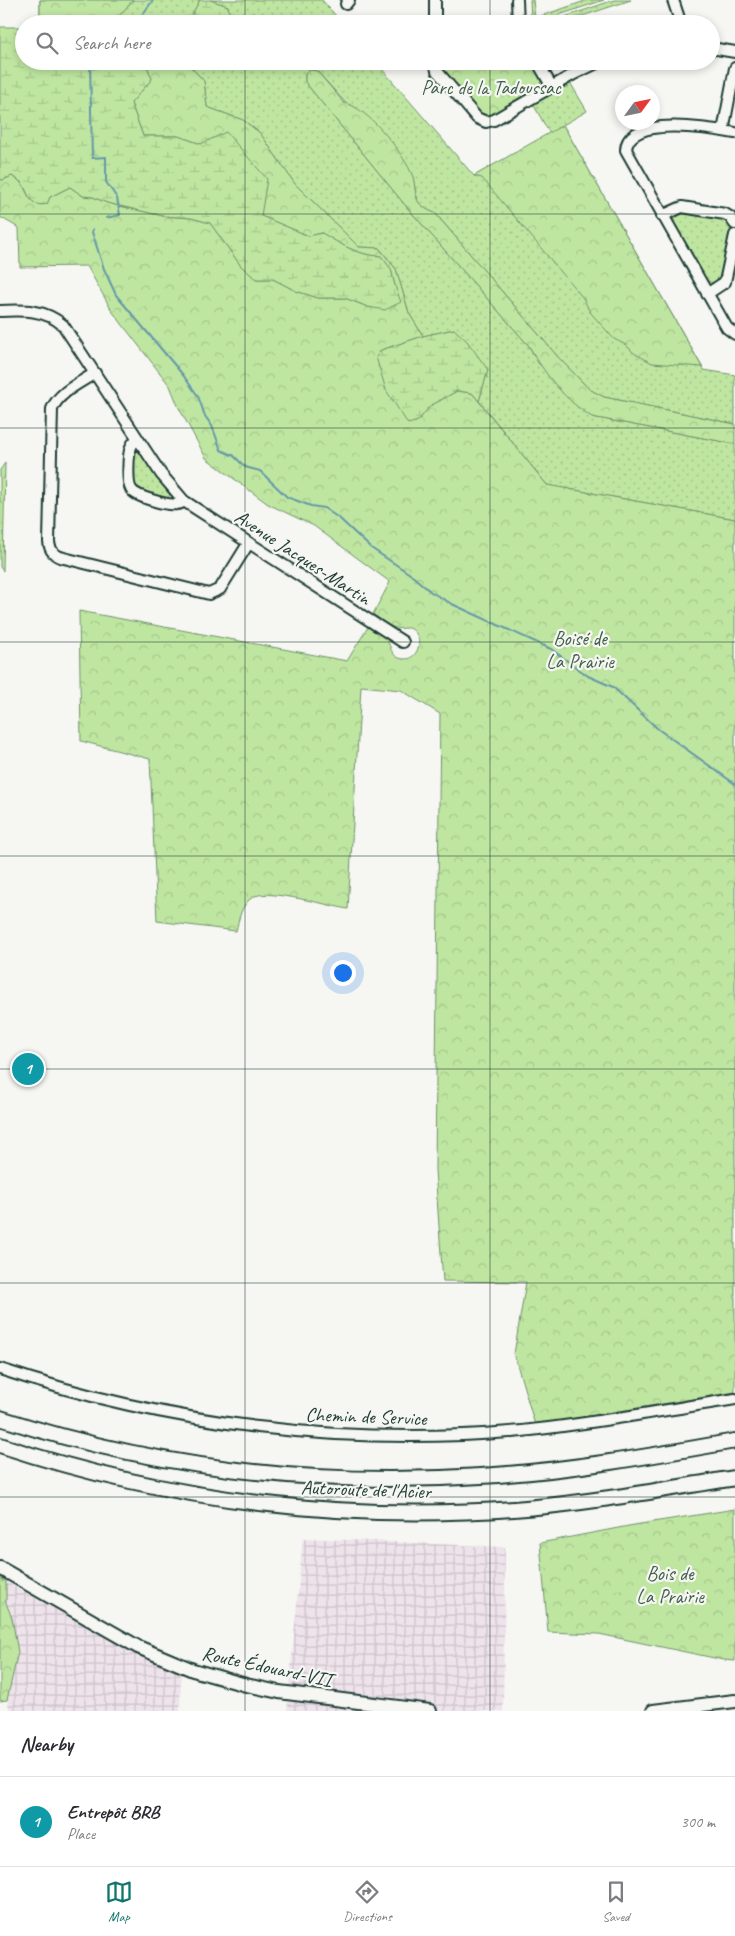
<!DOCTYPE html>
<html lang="en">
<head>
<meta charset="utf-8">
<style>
	body { margin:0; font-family:Caveat,sans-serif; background:#f2f2f3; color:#2b2b33 }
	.compass { position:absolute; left:615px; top:85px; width:45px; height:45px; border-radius:50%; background:#fff; box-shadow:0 2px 8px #0003; rotate:57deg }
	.you { position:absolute; left:342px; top:972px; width:18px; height:18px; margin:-12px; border:4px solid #fff; border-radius:50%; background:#1a73e8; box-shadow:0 0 0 8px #1a73e833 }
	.badge { display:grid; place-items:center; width:32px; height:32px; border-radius:50%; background:#0f766e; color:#fff; font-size:16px; font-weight:700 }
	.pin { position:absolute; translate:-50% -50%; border:2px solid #fff; box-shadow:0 1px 5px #0006 }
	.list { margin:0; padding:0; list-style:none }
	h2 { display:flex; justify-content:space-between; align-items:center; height:65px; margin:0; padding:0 20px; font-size:21px }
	h2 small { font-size:16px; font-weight:400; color:#7c7c81 }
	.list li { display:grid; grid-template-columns:32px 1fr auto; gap:15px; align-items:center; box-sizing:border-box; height:90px; padding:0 20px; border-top:1px solid #e1e1e2 }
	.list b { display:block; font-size:19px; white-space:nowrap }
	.list p { margin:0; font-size:16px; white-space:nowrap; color:#7c7c81 }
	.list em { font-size:16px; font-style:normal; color:#7c7c81 }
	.icon { flex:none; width:28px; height:28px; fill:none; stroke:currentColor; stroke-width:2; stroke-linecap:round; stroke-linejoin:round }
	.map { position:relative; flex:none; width:735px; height:1711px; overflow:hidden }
	.search { position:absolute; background:#fff; box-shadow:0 2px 8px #0003; left:15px; right:15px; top:15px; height:55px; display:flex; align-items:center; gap:12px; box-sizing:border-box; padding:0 18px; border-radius:28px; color:#7c7c81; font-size:19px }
	.sheet { height:155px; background:#fff }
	nav { display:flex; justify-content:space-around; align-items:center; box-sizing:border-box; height:70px; border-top:1px solid #e1e1e2; background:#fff; font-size:14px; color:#7c7c81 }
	nav a { display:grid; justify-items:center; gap:2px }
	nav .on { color:#0f766e }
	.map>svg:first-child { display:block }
	.industrial { fill:url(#industrial-grid) }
	.grass { fill:url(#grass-dots); stroke:#6f926a }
	.forest { fill:url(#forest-crowns); stroke:#6f926a }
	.wetland { fill:url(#wetland-marsh); stroke:#6f926a }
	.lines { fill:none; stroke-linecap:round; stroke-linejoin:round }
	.stream { stroke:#6598a8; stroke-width:2 }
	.minor-casing { stroke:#1f3d34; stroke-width:14 }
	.major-casing { stroke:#1f3d34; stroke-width:16 }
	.highway-casing { stroke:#1f3d34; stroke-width:18 }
	.minor { stroke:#f6f6f2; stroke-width:10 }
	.major { stroke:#f6f6f2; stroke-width:12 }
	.highway { stroke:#f6f6f2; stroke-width:14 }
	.grid { fill:none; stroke:#1f3d34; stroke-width:1; stroke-opacity:0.55 }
	.labels { text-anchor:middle; stroke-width:4.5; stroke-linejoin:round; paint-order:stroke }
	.park-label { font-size:20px; fill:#3f5f4a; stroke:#f6f6f2 }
	.street-label { font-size:20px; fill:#1f3d34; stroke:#f6f6f2 }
</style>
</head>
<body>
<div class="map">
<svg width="735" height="1711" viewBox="0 0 735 1711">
	<defs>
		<pattern id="industrial-grid" width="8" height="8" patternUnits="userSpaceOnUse" patternTransform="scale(1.25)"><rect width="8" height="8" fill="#eee2eb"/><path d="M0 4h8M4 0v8" fill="none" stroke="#ccc3ca"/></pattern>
		<pattern id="grass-dots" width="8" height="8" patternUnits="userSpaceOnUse" patternTransform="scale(1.25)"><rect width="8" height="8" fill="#bfe6a1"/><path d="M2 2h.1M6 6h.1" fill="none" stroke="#a4c68b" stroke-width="1.8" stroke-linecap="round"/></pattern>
		<pattern id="forest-crowns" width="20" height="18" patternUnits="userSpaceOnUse" patternTransform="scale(1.25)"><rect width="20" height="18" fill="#bfe6a1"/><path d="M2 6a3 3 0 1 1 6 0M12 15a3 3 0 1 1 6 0" fill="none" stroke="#a4c68b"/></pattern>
		<pattern id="wetland-marsh" width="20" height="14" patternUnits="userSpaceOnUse" patternTransform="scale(1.25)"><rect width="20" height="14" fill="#bfe6a1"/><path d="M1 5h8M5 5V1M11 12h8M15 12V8" fill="none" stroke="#a4c68b"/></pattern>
	</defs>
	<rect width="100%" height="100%" fill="#f6f6f2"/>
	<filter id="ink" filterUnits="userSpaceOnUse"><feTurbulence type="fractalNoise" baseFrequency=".02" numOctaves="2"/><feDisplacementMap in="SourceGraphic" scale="10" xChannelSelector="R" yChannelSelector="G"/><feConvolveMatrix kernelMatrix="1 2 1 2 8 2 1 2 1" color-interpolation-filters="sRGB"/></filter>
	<g filter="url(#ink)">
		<path class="industrial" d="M303,1538L505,1547L503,1711H287Z
			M6,1582L131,1651L181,1673L180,1711H10L7,1700L18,1652L12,1618L6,1604Z"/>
		<path class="grass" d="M40,0H200L191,16L182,18L177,24H40Z
			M210,0H322L343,24H231L228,6Z
			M530,0H533L535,18L588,0H604L538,22L531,19Z
			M614,0H631L558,24H544Z
			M185,61H375L474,176L550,134L533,104L571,84L587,111L563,125L704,370L735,375V424L604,397L589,389L558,357L435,213L427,210L418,202L413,178L317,71L310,70L305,74V82L405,205L529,346L538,363L592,417L735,444V519L547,485L479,401L488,370L454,329L423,336L409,313L396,269L379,248L359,247L295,184L260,133L243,120L207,107L204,81Z
			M683,212L722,219L730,225V235L722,275C712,300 694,261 689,252L691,251L690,249L688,250L674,225V216Z
			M137,450L139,452L168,493L170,495L168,498L137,490L133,482L134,452Z"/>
		<path class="forest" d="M40,0H133L112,24H40Z
			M145,61H185L204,81L207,107L243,120L260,133L295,184L359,247L379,248L396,269L409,313L423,336L381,350L418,421L430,406L457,391L472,393L547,485L735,519V1392L535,1425L514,1354L526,1282L443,1281L435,1170L440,714L401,690L361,686L348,909C330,906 266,888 253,897C241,904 239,919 236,931L157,921L150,759L81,741L79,611L347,661L368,627C373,631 384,635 387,640C391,647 391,655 399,658C416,664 425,642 414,631C408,625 403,630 396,628C389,627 379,618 373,614L390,582L314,526L268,504L206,458L179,408L170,386L112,311L87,266L20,267L19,228L0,217V179L3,180L12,176C15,178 19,180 21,183C29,193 29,208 47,204L50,197L70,187L83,196L93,197L107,203L163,216L191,218L210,223L241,266L256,279H273L296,291L318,298H345L368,307L395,286L391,269L381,256C359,256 340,244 322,233L309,236L261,216L201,144L178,136H143L131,103L152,79Z
			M440,61H527L534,67L540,78L541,86L538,89L491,116H482L442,69Z
			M310,70L317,71L344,103C368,107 405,155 413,177C415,185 415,197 419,203C423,208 430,211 435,213L558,357L589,389L604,397L735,424V444L592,417C565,401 544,373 529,346L405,205L305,82V74Z
			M563,125L702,367L652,363L634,353L626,345L614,339L590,312L583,298L482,178L474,176Z
			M5,463L3,571L0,567V470Z
			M735,1509V1661L724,1660L599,1634L548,1632L540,1543L634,1525Z
			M0,1578L6,1582V1603L12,1618L18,1652L7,1700L0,1701Z"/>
		<path class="wetland" d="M200,0H210L228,6L231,24H177L182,18L191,16Z
			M0,27H24V61H90L92,69L110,65L116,61H145L152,79L131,103L143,136H178L201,144L226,132L267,179L261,216L309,236L322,233C340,244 359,256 381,256L391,269L395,286L401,302L385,310L368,307L345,298H318L296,291L273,279H256L241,266L210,223L191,218L163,216L107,203L93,197L83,196L70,187L50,197L47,204C29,208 29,193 22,183C19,180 15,178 12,176L3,180L0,179Z
			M454,329L467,341L488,370L479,401L472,393L457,391L430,406L418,421L408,424L386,390L376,357L381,350L423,336Z"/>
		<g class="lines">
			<path class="stream" d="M136,24L153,0
				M90,61L92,158L106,157V182L117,198L120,215L106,218
				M93,229L92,232L104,269L116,295L183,375L198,396L205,416L212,426L221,450L234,456L245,467L260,471L287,497L311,506L324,508L340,519L371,548L410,574L431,592L452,604L551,649L588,676L613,687L658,729L735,784"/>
			<defs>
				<path id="minor" d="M517,0L518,24
					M673,0L681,24
					M346,4L349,0
					M435,24V0
					M711,48L735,52
					M435,61L437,71L477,118L486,122L494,120L574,74L601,61
					M537,61L552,87
					M723,131L735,68
					M735,133C713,129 627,114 626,150L727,328L735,334
					M662,216L682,207L725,214L730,217L735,224
					M707,294L725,282L735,235
					M0,311C23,310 45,309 63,325L161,474L184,501L403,642
					M95,373C80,383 59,392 52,409L49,542C50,552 55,556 64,558L209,594L220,589L248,544
					M138,439C135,441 132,443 131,447C128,454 127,483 131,489C135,497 169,506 177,504C181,504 181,503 184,501
					M0,1369C168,1425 346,1447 522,1431C593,1424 664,1410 735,1399"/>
				<path id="major" d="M0,1568L138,1647L193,1670L246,1685L279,1692L430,1711
					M653,1711L735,1701"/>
				<path id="highway" d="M0,1418C155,1468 318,1487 481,1476C566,1471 651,1456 735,1441
					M0,1445C169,1501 348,1523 526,1508C596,1502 665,1489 735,1478"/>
			</defs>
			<use href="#minor" class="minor-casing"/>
			<use href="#major" class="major-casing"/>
			<use href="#highway" class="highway-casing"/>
			<use href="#minor" class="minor"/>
			<use href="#major" class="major"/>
			<use href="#highway" class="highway"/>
		</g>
	</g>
	<path class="grid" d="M245,0V24M490,0V24M245,61V1711M490,61V1711M0,214H735M0,428H735M0,642H735M0,856H735M0,1069H735M0,1283H735M0,1497H735"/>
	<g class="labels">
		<g class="park-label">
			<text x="491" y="94">Parc de la Tadoussac</text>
			<text x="580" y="645">Boisé de<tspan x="580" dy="23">La Prairie</tspan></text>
			<text x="670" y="1580">Bois de<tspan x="670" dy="23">La Prairie</tspan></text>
		</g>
		<g class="street-label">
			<text transform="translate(303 557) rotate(33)" y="7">Avenue Jacques-Martin</text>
			<text transform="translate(366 1416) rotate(2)" y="7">Chemin de Service</text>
			<text transform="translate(366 1489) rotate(2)" y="7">Autoroute de l'Acier</text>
			<text transform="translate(267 1666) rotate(12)" y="7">Route Édouard-VII</text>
		</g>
	</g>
</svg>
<svg class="compass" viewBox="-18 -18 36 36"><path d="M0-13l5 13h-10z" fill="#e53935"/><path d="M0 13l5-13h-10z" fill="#7c7c81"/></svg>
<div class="you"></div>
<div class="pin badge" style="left:28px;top:1069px;background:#0f9aa8">1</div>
<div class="search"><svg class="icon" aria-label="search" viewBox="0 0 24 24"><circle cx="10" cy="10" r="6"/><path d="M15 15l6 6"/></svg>Search here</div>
</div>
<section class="sheet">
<h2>Nearby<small></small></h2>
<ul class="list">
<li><span class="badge" style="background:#0f9aa8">1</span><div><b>Entrepôt BRB</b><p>Place</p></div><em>300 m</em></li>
</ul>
</section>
<nav>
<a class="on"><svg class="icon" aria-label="map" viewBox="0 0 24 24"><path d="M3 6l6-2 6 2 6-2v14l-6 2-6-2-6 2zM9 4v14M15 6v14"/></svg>Map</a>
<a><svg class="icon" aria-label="directions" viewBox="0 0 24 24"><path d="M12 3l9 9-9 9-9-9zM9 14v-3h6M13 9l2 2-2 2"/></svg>Directions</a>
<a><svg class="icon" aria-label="saved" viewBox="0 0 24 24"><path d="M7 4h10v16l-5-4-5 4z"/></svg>Saved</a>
</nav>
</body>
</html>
